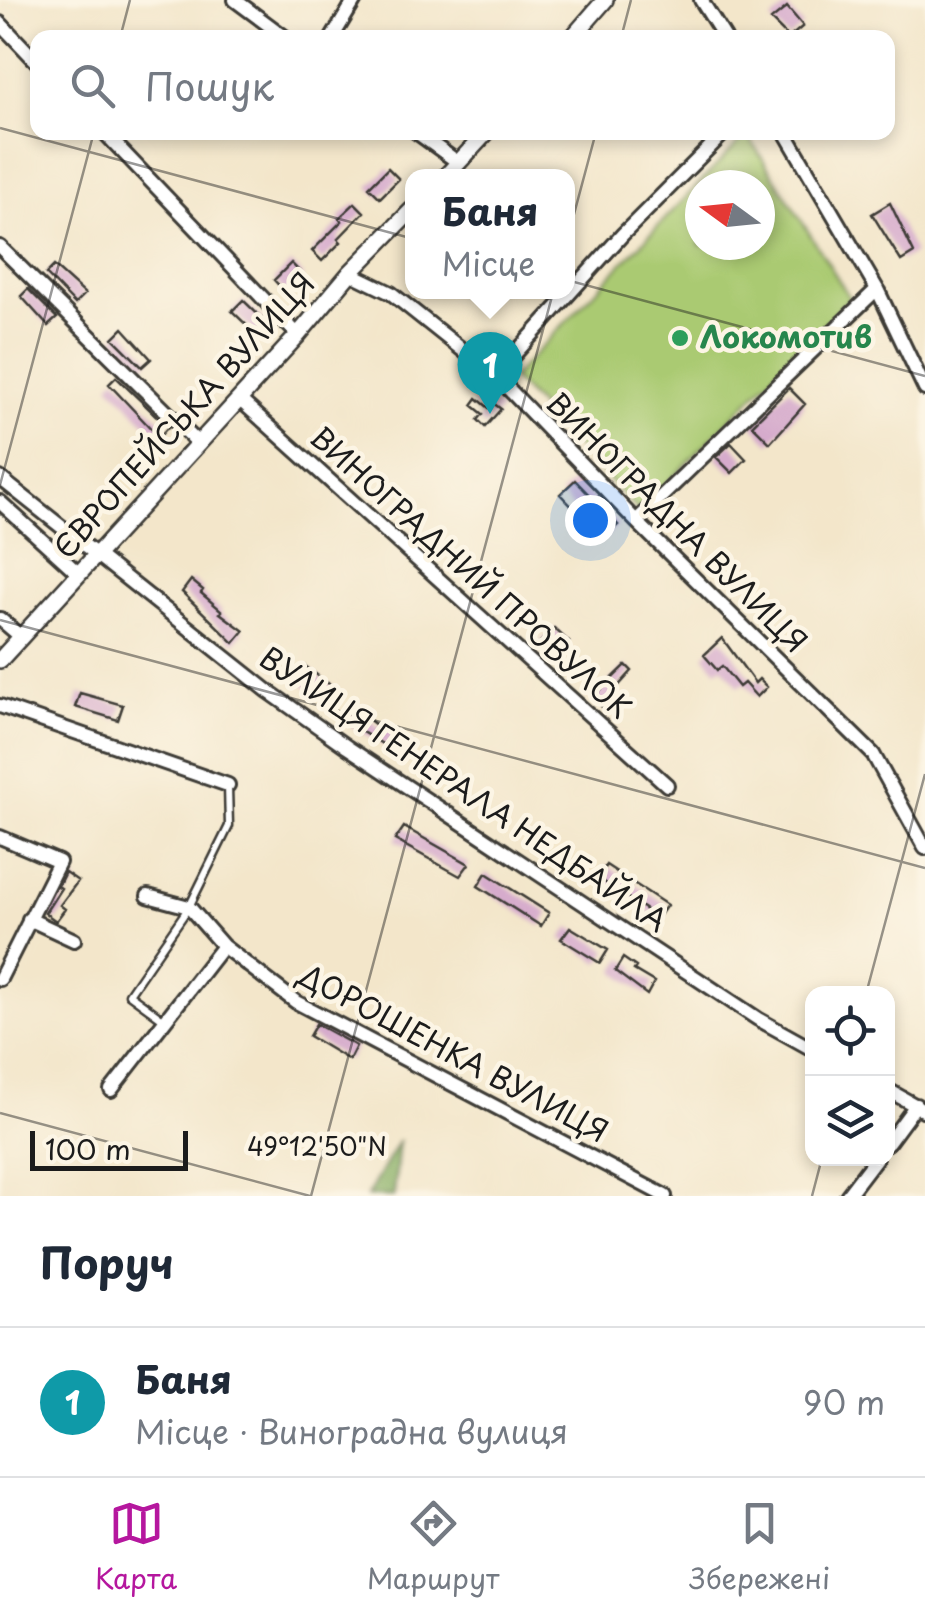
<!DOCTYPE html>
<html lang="uk">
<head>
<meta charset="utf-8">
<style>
	body { margin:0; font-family:"Playpen Sans",sans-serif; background:#f2f2f3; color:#1f2937 }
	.controls { position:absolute; right:30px; bottom:30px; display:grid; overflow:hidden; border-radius:20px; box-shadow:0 5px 15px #0003 }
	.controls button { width:90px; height:90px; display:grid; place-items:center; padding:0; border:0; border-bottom:2px solid #e0e1e3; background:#fff; color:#1f2937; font:50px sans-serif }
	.compass { position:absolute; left:685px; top:170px; width:90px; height:90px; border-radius:50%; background:#fff; box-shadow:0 5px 15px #0003; rotate:285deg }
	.scale { position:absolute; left:30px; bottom:25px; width:158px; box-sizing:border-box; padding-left:10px; border:5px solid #1c1c1c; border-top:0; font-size:28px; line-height:35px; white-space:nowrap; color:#1c1c1c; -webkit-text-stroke:8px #fcf5e5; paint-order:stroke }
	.you { position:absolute; left:590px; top:520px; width:35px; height:35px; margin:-25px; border:8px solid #fff; border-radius:50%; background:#1a73e8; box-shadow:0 0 0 15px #1a73e833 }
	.badge { display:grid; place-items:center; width:65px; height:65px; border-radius:50%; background:#b5179e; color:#fff; font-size:32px; font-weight:700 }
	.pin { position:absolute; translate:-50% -82px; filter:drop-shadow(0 2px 5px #0008) }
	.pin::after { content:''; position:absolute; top:52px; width:35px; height:30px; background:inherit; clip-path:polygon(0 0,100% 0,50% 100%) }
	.popup { position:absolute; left:405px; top:169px; width:170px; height:130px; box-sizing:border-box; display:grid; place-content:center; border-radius:20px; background:#fff; filter:drop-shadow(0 2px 8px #0005); font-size:32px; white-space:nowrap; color:#747a83 }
	.popup b { font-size:38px; color:#1f2937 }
	.popup::after { content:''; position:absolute; left:50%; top:100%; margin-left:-20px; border:20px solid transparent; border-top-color:#fff }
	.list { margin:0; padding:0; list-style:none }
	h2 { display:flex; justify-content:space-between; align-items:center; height:130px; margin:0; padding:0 40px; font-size:42px }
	h2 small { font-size:32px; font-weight:400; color:#747a83 }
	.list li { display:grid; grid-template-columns:65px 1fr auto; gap:30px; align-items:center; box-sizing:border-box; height:150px; padding:0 40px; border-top:2px solid #e0e1e3 }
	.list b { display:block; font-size:38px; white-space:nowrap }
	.list p { margin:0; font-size:32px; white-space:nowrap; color:#747a83 }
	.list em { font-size:32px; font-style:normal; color:#747a83 }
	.icon { flex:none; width:55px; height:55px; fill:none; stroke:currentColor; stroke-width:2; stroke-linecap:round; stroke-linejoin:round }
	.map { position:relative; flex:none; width:925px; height:1196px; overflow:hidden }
	.search { position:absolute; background:#fff; box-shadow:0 5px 15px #0003; left:30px; right:30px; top:30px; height:110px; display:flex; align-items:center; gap:25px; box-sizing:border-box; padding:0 35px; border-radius:20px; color:#747a83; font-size:38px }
	.sheet { height:280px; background:#fff }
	nav { display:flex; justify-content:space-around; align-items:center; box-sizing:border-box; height:140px; border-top:2px solid #e0e1e3; background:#fff; font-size:28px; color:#747a83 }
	nav a { display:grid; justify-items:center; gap:5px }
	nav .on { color:#b5179e }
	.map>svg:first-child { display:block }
	.green { fill:#aaca72; stroke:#637347; stroke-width:2.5; fill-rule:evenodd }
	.forest { fill:#87ae64; stroke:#526540; stroke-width:2.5 }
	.building { fill:#d6abcc }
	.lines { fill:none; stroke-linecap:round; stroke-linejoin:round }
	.service-casing { stroke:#3c3a36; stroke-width:11 }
	.minor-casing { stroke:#3c3a36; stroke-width:18 }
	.tertiary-casing { stroke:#3c3a36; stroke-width:20 }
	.service { stroke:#fff; stroke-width:6 }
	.minor { stroke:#fff; stroke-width:12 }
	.tertiary { stroke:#fff; stroke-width:15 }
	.ticks { fill:none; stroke:#1c1c1c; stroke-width:2.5; stroke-opacity:0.45 }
	.leisure-dot { fill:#2e9e5b; stroke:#fcf5e5; stroke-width:4 }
	.labels { text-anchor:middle; stroke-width:9; stroke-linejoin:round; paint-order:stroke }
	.leisure-label { font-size:30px; font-weight:bold; fill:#27864d; stroke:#fcf5e5; text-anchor:start }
	.street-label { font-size:30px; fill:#1c1c1c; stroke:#fcf5e5 }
	.ticks-label { font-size:25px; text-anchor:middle; fill:#1c1c1c; stroke:#fcf5e5; stroke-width:9; stroke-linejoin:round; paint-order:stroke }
</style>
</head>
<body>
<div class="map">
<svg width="925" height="1196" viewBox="0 0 925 1196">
	<rect width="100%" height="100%" fill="#fcf5e5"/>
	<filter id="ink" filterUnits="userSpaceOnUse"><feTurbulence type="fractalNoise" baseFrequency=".01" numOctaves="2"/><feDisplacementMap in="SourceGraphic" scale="20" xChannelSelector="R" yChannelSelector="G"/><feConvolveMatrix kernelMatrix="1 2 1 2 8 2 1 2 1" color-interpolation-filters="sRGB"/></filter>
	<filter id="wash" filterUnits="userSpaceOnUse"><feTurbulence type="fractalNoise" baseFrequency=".0048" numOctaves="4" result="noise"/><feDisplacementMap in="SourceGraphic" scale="40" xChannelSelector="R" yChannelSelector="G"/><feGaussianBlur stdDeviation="2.25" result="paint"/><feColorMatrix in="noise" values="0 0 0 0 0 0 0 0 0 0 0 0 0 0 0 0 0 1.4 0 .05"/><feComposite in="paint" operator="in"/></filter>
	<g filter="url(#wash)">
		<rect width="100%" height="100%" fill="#f3e6ca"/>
		<path class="green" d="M747,134L850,298L639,512L512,378ZM700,185H760V245H700Z"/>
		<path class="forest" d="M399,1140L394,1196H367Z"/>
		<g id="blocks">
			<path class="building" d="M787,7L803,26L789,38L771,20Z
				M388,168L399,179L380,198L369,187Z
				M355,203L364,212L338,239L341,242L322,261L312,251L342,221L339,218Z
				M890,203L914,253L901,261L872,214Z
				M291,263L304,276L286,293L274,280Z
				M54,266L85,294L75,304L46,274Z
				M28,289L57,318L48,326L21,296Z
				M243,300L274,330L264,342L232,311Z
				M123,328L151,359L142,367L113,338Z
				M116,377L168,427L159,437L109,384Z
				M789,388L805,404L770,443L752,425Z
				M477,398L489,408L493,403L501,409L485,427L478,420L483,414L472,405Z
				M731,443L746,459L732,473L716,457Z
				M575,480L618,525L603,539L560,494Z
				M191,580L203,590L201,593L222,611L220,613L244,631L234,643L182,592Z
				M554,628L569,642L551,660L537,646Z
				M722,638L755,683L759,679L767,687L757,697L744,683L739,687L722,666L717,670L704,655Z
				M626,665L632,671L614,691L618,695L603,708L593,697Z
				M305,666L341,693L332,705L295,678Z
				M80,693L123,705L118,720L75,707Z
				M356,710L380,728L382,724L395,733L386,746L347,723Z
				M404,827L469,864L460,876L395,840Z
				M606,865L667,905L658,918L598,878Z
				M65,872L78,881L60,905L65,909L56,921L45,913L61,888L58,886Z
				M486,873L549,913L541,926L478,886Z
				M570,927L608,950L600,963L561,939Z
				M623,958L636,967L634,970L654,982L647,995L615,971Z
				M316,1024L356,1046L349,1060L309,1036Z"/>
		</g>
	</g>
	<g filter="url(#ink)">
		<use href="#blocks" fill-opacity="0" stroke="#3c3a36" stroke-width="2.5"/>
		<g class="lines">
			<defs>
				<path id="service" d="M163,1019L129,994L189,907L229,826L228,786"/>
				<path id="minor" d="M235,0L286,38
					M701,0L725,38
					M0,23L38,63
					M332,38L355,0
					M104,132L298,335
					M416,132L459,163
					M785,132L877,289L925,389
					M0,247L198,443
					M350,273L391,293L499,379L636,521L873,754L925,848
					M495,376L623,234L725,132
					M239,399L667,785
					M0,478L268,691L347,747L758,1019L812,1049
					M0,502L79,574
					M636,521L877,289
					M0,619L21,637
					M0,706L228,785
					M0,837L59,862L0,979
					M29,919L74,940
					M223,946L296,1002L665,1196
					M111,1090L223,946L189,907L148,896
					M888,1090L925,1111
					M888,1143L916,1105
					M847,1196L876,1158"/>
				<path id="tertiary" d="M572,38L605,0
					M446,176L487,132
					M0,660L298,335L350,273L412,210"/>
			</defs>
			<use href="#service" class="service-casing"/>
			<use href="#minor" class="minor-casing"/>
			<use href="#tertiary" class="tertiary-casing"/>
			<use href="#service" class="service"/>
			<use href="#minor" class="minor"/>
			<use href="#tertiary" class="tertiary"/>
		</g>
	</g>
	<path class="ticks" d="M120,38L130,0M621,38L631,0M0,128L925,376M0,485L94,132M0,620L925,868M866,994L925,774M0,1113L310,1196M311,1196L596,132M812,1196L822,1158"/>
	<circle class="leisure-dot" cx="680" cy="338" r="10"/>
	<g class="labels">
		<g class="leisure-label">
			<text x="700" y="348">Локомотив</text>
		</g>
		<g class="street-label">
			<text transform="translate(185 416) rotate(-48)" y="10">ЄВРОПЕЙСЬКА ВУЛИЦЯ</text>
			<text transform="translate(676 523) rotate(45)" y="10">ВИНОГРАДНА ВУЛИЦЯ</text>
			<text transform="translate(470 573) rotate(42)" y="10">ВИНОГРАДНИЙ ПРОВУЛОК</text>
			<text transform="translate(463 790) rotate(34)" y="10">ВУЛИЦЯ ГЕНЕРАЛА НЕДБАЙЛА</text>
			<text transform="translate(453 1054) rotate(28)" y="10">ДОРОШЕНКА ВУЛИЦЯ</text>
		</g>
	</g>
	<g class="ticks-label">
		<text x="317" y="1156">49°12'50"N</text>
	</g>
</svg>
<div class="controls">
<button><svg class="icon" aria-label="locate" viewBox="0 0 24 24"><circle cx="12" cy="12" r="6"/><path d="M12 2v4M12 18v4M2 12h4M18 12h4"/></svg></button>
<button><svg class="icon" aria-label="layers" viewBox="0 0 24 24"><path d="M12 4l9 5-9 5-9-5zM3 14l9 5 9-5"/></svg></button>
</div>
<svg class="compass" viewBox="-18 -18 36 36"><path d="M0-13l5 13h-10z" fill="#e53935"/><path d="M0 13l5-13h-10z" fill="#747a83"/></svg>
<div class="scale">100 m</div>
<div class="you"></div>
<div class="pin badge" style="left:490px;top:414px;background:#0f9aa8">1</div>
<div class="popup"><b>Баня</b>Місце</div>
<div class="search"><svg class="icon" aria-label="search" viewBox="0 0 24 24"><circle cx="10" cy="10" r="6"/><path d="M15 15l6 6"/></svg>Пошук</div>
</div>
<section class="sheet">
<h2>Поруч<small></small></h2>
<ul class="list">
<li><span class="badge" style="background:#0f9aa8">1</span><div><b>Баня</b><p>Місце · Виноградна вулиця</p></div><em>90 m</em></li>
</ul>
</section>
<nav>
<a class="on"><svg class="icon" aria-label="map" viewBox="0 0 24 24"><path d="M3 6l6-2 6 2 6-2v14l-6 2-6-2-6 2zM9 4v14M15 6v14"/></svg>Карта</a>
<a><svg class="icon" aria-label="directions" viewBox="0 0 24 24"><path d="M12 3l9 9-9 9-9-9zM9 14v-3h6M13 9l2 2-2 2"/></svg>Маршрут</a>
<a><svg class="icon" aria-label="saved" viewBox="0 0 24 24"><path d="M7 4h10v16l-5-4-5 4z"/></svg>Збережені</a>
</nav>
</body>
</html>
